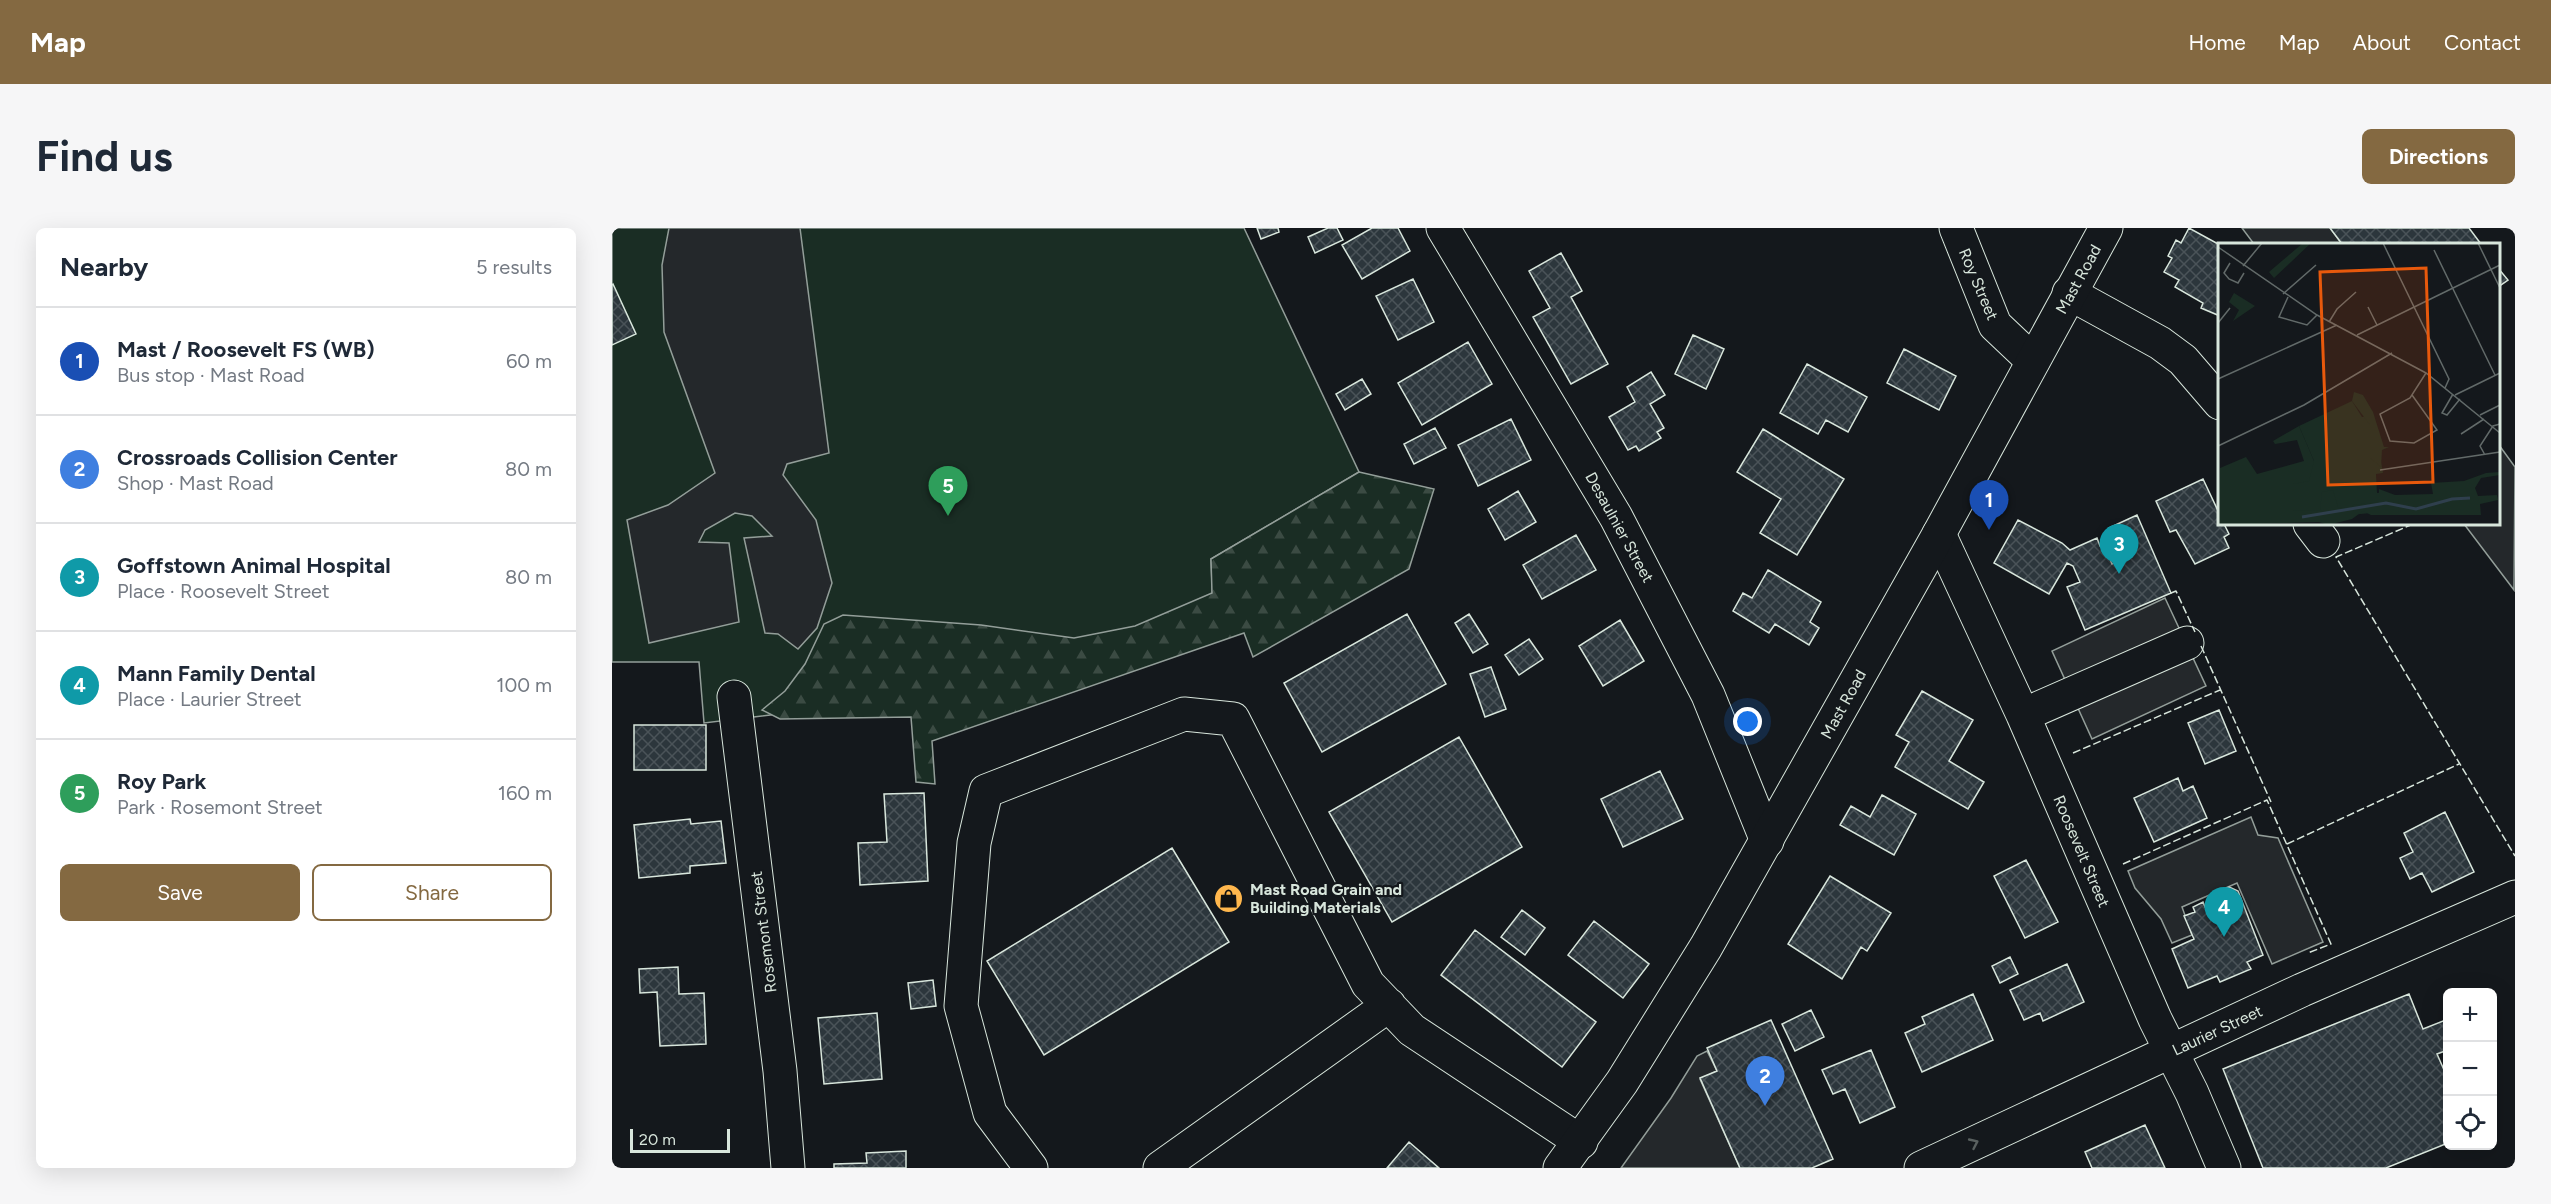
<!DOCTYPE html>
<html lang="en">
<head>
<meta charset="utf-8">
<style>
	body { margin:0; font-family:Figtree,sans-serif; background:#f6f6f7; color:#1f2937 }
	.controls { position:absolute; right:18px; bottom:18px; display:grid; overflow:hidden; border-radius:9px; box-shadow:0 6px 24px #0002 }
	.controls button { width:54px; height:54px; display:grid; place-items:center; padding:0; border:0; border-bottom:2px solid #e0e1e3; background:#fff; color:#1f2937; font:30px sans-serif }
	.scale { position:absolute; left:18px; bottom:15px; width:100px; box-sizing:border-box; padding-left:6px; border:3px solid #d8e6dc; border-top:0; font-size:16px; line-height:21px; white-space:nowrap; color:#d8e6dc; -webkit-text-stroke:4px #14181c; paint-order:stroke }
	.you { position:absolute; left:1136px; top:494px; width:21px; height:21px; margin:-15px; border:4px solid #fff; border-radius:50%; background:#1a73e8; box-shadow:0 0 0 9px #1a73e833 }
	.badge { display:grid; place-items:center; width:39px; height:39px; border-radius:50%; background:#846941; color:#fff; font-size:20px; font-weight:700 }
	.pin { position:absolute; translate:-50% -50px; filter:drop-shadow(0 2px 3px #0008) }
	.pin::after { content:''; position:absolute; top:32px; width:21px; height:18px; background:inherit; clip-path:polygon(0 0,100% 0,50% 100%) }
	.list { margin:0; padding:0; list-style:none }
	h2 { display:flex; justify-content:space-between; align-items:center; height:78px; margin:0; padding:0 24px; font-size:26px }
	h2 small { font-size:20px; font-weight:400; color:#747a83 }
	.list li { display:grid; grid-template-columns:39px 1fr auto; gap:18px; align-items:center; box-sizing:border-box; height:108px; padding:0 24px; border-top:2px solid #e0e1e3 }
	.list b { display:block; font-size:22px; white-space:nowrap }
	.list p { margin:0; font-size:20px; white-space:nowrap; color:#747a83 }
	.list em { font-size:20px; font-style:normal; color:#747a83 }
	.actions { display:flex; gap:12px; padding:18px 24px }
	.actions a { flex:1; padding:14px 0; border:2px solid #846941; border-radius:9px; text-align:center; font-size:21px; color:#846941 }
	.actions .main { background:#846941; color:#fff }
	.icon { flex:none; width:33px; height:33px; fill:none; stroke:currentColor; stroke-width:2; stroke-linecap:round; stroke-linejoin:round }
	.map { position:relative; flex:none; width:1903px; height:940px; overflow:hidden; border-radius:9px }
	header { display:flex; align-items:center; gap:36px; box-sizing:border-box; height:84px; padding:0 30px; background:#846941; color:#fff }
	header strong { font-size:28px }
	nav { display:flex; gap:33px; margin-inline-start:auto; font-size:21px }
	.intro { display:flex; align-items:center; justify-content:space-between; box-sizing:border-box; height:144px; padding:0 36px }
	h1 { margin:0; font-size:42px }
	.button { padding:15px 27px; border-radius:9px; background:#846941; color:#fff; font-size:21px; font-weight:700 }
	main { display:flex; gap:36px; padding:0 36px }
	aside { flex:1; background:#fff; border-radius:9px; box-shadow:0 6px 24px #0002 }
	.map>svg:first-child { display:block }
	.green { fill:#1a2d24; stroke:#939e99; stroke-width:1.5 }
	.forest { fill:url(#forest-firs); stroke:#939e99; stroke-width:1.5 }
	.parking { fill:#24282b; stroke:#939e99; stroke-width:1.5 }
	.building { fill:url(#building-cross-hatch); stroke:#d8e6dc; stroke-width:1.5 }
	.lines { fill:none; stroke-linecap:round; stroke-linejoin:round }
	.minor-casing { stroke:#d8e6dc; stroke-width:35 }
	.major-casing { stroke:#d8e6dc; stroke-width:35 }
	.minor { stroke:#14181c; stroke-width:33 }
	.major { stroke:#14181c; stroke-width:33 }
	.fence { stroke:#d8e6dc; stroke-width:1.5; stroke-dasharray:8 3; stroke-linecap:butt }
	.oneway { stroke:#59605f }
	.labels { text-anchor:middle; stroke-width:4.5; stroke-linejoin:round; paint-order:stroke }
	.street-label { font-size:16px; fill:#d8e6dc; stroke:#14181c }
	.poi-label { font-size:16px; font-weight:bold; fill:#d8e6dc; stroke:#14181c; text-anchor:start }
	.inset-river { fill:none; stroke:#2f3f4d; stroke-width:3 }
	.inset-road { fill:none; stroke:#626a69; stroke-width:1.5 }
	.view { fill:#e8590c; fill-opacity:0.15; stroke:#e8590c; stroke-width:3 }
	.inset-edge { fill:none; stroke:#d8e6dc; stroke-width:3 }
</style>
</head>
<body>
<header>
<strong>Map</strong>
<nav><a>Home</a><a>Map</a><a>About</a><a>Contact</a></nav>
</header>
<div class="intro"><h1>Find us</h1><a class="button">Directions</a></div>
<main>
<aside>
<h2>Nearby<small>5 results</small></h2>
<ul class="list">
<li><span class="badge" style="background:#1a4fb4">1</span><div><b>Mast / Roosevelt FS (WB)</b><p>Bus stop · Mast Road</p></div><em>60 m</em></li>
<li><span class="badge" style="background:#3f7fe0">2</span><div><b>Crossroads Collision Center</b><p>Shop · Mast Road</p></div><em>80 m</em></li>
<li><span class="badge" style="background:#0f9aa8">3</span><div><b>Goffstown Animal Hospital</b><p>Place · Roosevelt Street</p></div><em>80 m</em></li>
<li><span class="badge" style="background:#0f9aa8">4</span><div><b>Mann Family Dental</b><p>Place · Laurier Street</p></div><em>100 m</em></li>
<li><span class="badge" style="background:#2e9e5b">5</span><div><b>Roy Park</b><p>Park · Rosemont Street</p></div><em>160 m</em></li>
</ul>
<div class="actions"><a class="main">Save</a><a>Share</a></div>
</aside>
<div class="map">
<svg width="1903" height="940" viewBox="0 0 1903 940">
	<defs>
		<pattern id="forest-firs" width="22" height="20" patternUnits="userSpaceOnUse" patternTransform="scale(1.5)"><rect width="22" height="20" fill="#1a2d24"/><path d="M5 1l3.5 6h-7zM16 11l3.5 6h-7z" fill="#3b4b43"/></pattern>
		<pattern id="building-cross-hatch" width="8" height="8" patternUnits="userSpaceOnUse" patternTransform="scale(1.5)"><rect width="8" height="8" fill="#2c363c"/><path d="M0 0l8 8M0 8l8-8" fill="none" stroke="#4a5358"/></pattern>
	</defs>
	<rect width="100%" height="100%" fill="#14181c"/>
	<path class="green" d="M0,0H632L747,244L599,331L601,382L302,470L92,495L87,434H0Z"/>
	<path class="forest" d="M747,244L822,261L797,341L641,429L632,405L320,513L323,556L304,554L299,489L168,491L150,482L173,463L193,436L212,396L231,387L369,397L462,410L523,398L600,365L599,331Z"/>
	<path class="parking" d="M57,0H188L217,225L175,236L171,247L204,292L220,355L205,400L186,421L166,406L153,405L132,310L160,308L140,288L123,285L93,302L87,314L117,315L127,394L37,415L15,292L56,277L103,245L52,104L50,37Z
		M1630,0H1718L1730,16H1642Z
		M1887,217L1903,239L1902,362L1852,296H1886Z
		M1553,370L1594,458L1480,511L1440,423Z
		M1639,589L1646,607L1666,610L1711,714L1660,736L1625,655L1570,679L1580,707L1560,715L1549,691L1523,660L1516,643Z
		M1095,823L1105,843L1088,851L1128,940H1009L1059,870L1085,828Z"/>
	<path class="building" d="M645,0H666L667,4L649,11Z
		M716,0H725L731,12L703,25L696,9Z
		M760,0H786L798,23L750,51L730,17Z
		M1577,0L1608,17V88L1589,80L1591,75L1563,59L1567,52L1552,44L1560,30L1556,28L1564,12L1569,15Z
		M1718,0H1857L1869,16H1730Z
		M949,25L970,63L959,69L996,136L959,156L921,89L938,80L917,43Z
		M1886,40L1896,52L1886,59Z
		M801,51L822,94L786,112L764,68Z
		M1,56L24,106L0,117V57Z
		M1081,107L1112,121L1094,161L1063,146Z
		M856,114L880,156L810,197L786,155Z
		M1292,121L1344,148L1327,182L1275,155Z
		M1195,136L1255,169L1236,204L1214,192L1206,206L1168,185Z
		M1039,144L1053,167L1038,176L1052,200L1045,204L1049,210L1027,223L1024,218L1016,222L997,189L1023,174L1015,159Z
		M750,151L759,166L733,182L724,166Z
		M899,191L919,232L866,258L846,217Z
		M823,200L834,220L802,236L792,216Z
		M1151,201L1232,251L1185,327L1148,305L1169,271L1125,244Z
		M1591,251L1608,287V296H1612L1617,306L1612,309L1617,320L1583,336L1564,302L1558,304L1544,273Z
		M906,263L924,294L893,312L876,281Z
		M1525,287L1559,365L1473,402L1455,359L1468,354L1461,338L1455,335L1437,366L1382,335L1406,292L1450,315L1458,322L1485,310L1488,318L1492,316L1500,336L1510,331L1497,300Z
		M964,307L984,342L930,371L911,337Z
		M1156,342L1209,374L1198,394L1207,400L1197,417L1163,396L1157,405L1121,383L1131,365L1140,370Z
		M795,386L834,456L710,524L672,455Z
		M857,386L876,416L861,425L843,395Z
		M1008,392L1032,433L991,458L967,418Z
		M917,411L931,431L907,447L893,427Z
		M879,439L894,481L873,489L858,446Z
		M1310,463L1361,492L1337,533L1372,554L1356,581L1283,539L1297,514L1284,507Z
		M1607,482L1624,523L1593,536L1576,495Z
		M22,497H94V542H22Z
		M847,509L910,619L780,694L717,584Z
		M1048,543L1071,591L1011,619L989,571Z
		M1566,550L1571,563L1581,558L1595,590L1542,614L1522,570Z
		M312,565L316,653L248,657L246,615L275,614L272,566Z
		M1270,567L1304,586L1282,627L1228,597L1239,578L1258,589Z
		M1833,584L1862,644L1820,664L1810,645L1798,651L1788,630L1801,624L1792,605Z
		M78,591L79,596L109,593L114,635L78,638V645L27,650L22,597Z
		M560,620L617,714L432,827L375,733Z
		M1414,632L1446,694L1413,710L1382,648Z
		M1218,648L1279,685L1255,723L1249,719L1230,751L1176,716Z
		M1617,659L1626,663L1651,727L1635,734L1639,741L1608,754L1605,748L1576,760L1560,721L1582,711L1572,688L1583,684L1581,679L1591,674L1593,679L1605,674L1607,663Z
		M910,682L933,700L913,727L889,709Z
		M982,693L1037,736L1011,770L956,727Z
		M863,702L984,794L950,839L829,747Z
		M1398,729L1406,746L1388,755L1380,738Z
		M1455,736L1472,774L1431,793L1428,785L1412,792L1398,762Z
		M66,739L67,766L92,765L94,816L48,818L45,764L28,765L27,741Z
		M321,752L324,778L299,781L296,755Z
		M1361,766L1381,812L1310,844L1293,805L1313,796L1310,789Z
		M1797,766L1811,801L1836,791V822L1825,826L1836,851V915L1774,940H1651L1611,841Z
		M1199,782L1212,809L1183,823L1170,796Z
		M265,785L270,851L212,856L206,790Z
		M1159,792L1221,931L1200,940H1128L1088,850L1105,843L1095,820Z
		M1259,822L1283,879L1248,895L1233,861L1221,866L1210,842Z
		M1533,897L1553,940H1480L1473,924Z
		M797,914L827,940H775Z
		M294,923V940H222V936L255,935L254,925Z"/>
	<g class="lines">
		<defs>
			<path id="minor" d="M831,0L1004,289L1096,467L1155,613
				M1344,0L1383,97L1421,133
				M1457,65L1548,115L1571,132L1608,175
				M1698,296L1711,313
				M1327,306L1411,487L1543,791L1580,865L1612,940
				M122,469L168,843L176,940
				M1411,487L1575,415
				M419,940L378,885L349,778L362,615L374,563L572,486L621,491L756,756L800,802L969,914
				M548,940L777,777
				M1309,940L1690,762L1903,669"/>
			<path id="major" d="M948,940L1010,854L1094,719L1327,306L1494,0"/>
		</defs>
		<use href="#minor" class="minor-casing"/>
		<use href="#major" class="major-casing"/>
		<use href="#minor" class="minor"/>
		<use href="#major" class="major"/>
		<path class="fence" d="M1801,296L1724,329L1903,628
			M1559,365L1564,363L1583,404
			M1589,418L1659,574
			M1461,525L1608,462
			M1675,616L1847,536
			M1511,636L1655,572L1719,716L1696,725"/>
	</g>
	<defs><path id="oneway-chevron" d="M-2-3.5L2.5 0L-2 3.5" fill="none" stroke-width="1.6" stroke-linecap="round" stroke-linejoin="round" transform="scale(1.5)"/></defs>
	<use class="oneway" href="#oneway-chevron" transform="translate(1362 915) rotate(-25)"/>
	<defs>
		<symbol id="shop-disc" viewBox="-11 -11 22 22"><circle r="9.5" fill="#ffb74d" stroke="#14181c"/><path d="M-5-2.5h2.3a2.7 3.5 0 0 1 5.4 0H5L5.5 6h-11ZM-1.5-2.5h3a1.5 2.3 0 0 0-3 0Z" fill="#111"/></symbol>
	</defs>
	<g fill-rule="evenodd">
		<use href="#shop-disc" x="600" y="654" width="33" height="33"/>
	</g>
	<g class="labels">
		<g class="street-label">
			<text transform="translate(1466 51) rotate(-61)" y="6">Mast Road</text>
			<text transform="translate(1367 56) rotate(67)" y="6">Roy Street</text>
			<text transform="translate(1008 299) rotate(61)" y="6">Desaulnier Street</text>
			<text transform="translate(1231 476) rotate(-61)" y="6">Mast Road</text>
			<text transform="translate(1470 623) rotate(67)" y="6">Roosevelt Street</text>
			<text transform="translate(151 704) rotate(-97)" y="6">Rosemont Street</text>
			<text transform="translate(1605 802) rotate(-25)" y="6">Laurier Street</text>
		</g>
		<g class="poi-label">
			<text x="638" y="667">Mast Road Grain and<tspan x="638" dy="18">Building Materials</tspan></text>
		</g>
	</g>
	<g transform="translate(1606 15)">
		<rect width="282" height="282" fill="#14181c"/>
		<path d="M134,158L144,174L150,173L161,207L165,230L158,231L159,250L166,249L163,269L70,278L74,222L96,218L81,183Z" fill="#1a2d24"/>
		<path d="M85,0H93L56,35L51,29ZM16,50L37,63L15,78L21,67L11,59ZM136,149L145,152L155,169L166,204H171L164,207L163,224L152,215V182L134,158ZM81,183L96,218L91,238L75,241V268L102,267L104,249L115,247L120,264L133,266L135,262L161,259V246L177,252L215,251L213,240L246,238L268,230L282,229V232L263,235L257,245L260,253L279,252L280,257L262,261L263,272H153L145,268L134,276L110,282L101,279L0,282L2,225L28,214L39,231L86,218L79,197L57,201L55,198Z" fill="#1a2d24"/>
		<path class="inset-river" d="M84,274L168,260L198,266L234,256L252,255"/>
		<path class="inset-road" d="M165,0L231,136L227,145M260,0L282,45M0,4L99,72L208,130L282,190M216,7L277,132M12,20L6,30L11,36L20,40L26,30M25,23L44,0M65,51L98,22M70,54L61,74L89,82L99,72M150,64L159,82M111,79L119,66L138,49M0,80L12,65M139,92L282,22M0,136L119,82M235,151L224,170L229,172L242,156M194,152L219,187L196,200L172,198L162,171L192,155L208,130M237,152L282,130M262,172L282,162M243,191L266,176M0,203L86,162L174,110M267,212L262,203L275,183L282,181M162,227L282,209"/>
		<path class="view" d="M208,25L215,239L110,242L102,29Z"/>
		<rect width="282" height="282" class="inset-edge"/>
	</g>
</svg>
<div class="controls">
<button>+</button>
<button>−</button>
<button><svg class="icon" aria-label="locate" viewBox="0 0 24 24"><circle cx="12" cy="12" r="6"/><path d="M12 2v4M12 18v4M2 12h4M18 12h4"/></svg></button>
</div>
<div class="scale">20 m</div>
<div class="you"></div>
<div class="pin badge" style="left:1377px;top:302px;background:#1a4fb4">1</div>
<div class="pin badge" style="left:1153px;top:878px;background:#3f7fe0">2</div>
<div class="pin badge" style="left:1507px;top:346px;background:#0f9aa8">3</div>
<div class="pin badge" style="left:1612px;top:709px;background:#0f9aa8">4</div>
<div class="pin badge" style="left:336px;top:288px;background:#2e9e5b">5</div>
</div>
</main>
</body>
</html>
